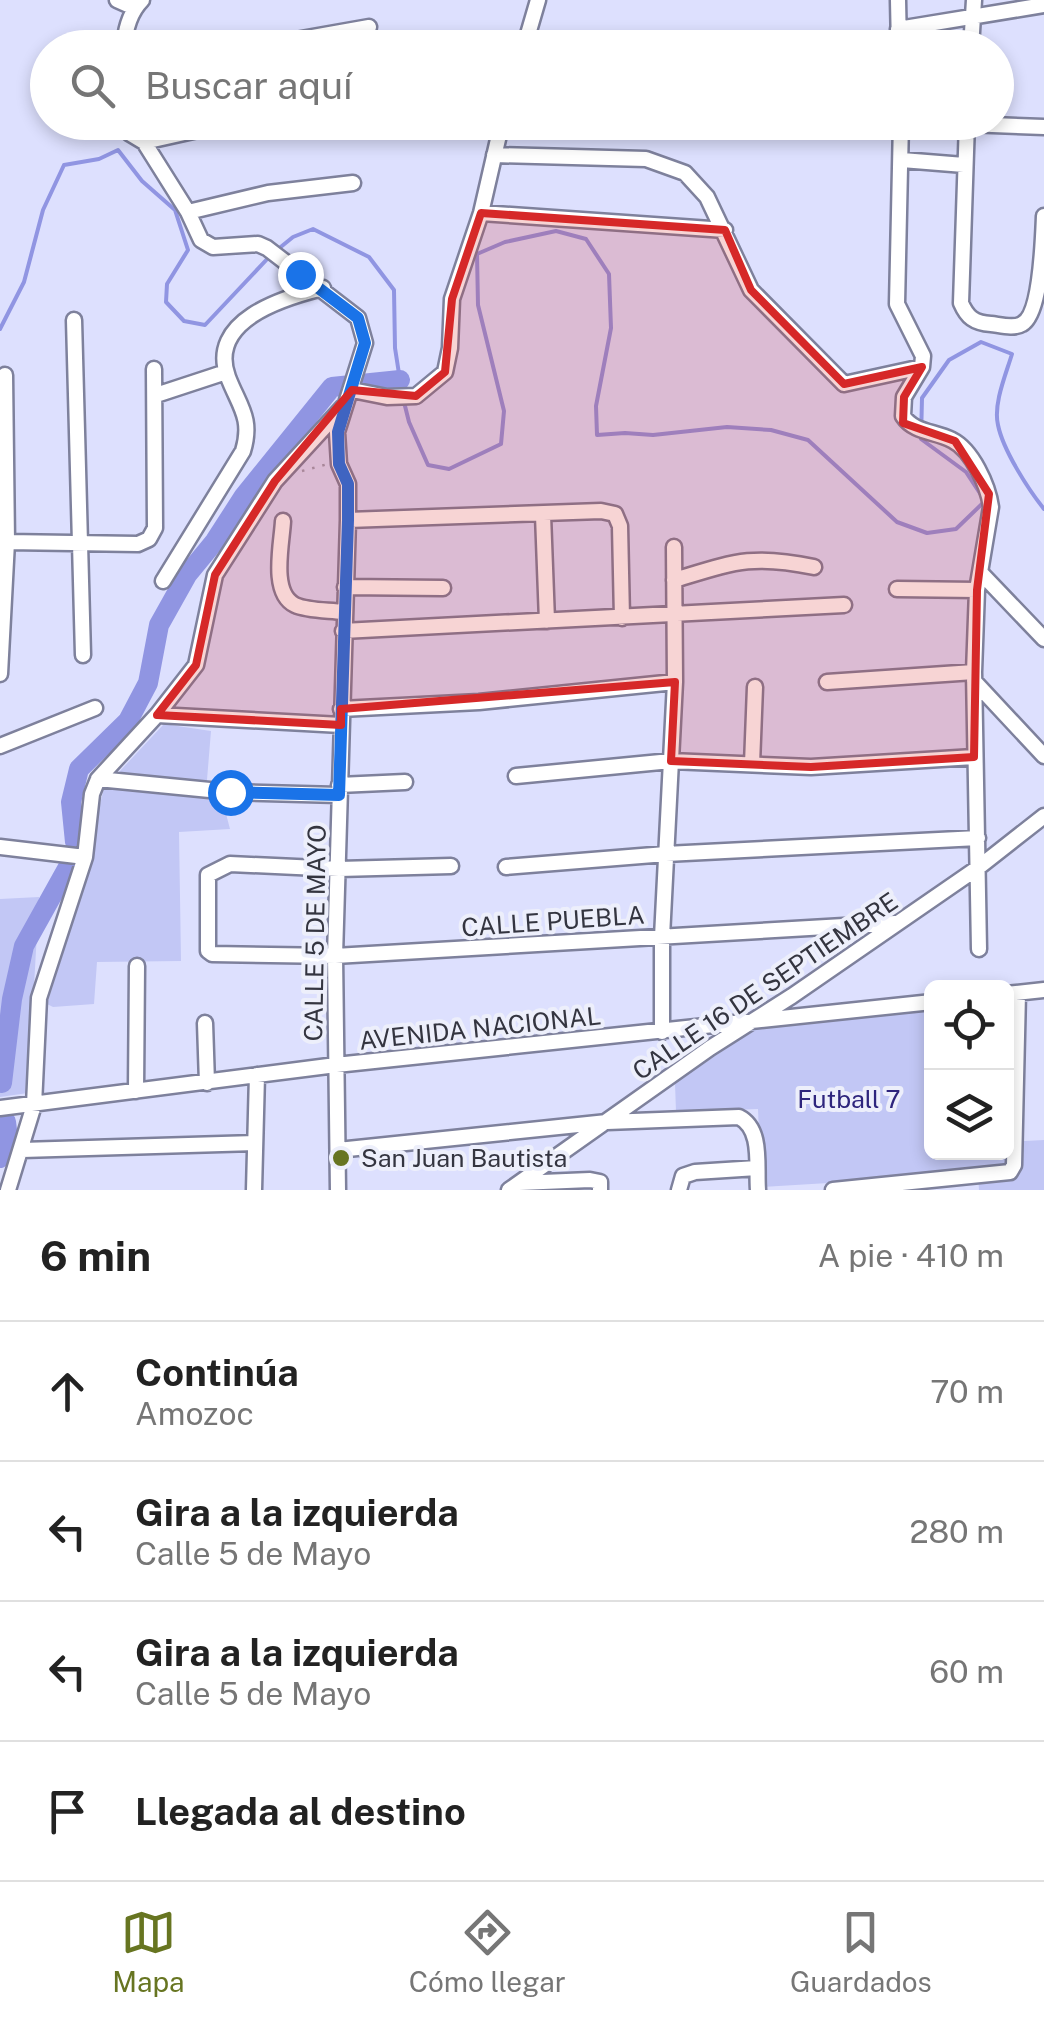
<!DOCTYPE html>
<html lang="es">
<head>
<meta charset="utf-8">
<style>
	body { margin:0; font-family:"Public Sans",sans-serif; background:#f2f2f2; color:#222 }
	.controls { position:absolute; right:30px; bottom:30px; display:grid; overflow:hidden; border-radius:15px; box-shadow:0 5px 15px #0003 }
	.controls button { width:90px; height:90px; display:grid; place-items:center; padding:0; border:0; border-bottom:2px solid #e0e0e0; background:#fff; color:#222; font:50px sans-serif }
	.stop { position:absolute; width:30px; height:30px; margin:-22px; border:8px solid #1a73e8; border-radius:50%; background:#fff }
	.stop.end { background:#1a73e8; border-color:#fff; box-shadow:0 2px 10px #0008 }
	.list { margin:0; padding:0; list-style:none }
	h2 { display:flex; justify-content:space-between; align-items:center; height:130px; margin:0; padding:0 40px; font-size:42px }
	h2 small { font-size:32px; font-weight:400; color:#767676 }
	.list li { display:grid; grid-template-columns:65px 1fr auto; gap:30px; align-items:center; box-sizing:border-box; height:140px; padding:0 40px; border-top:2px solid #e0e0e0 }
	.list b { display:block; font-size:38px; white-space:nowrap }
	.list p { margin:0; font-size:32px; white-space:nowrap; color:#767676 }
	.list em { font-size:32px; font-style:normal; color:#767676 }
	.icon { flex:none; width:55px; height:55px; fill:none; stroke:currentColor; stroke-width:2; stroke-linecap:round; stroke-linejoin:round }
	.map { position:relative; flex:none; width:1044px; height:1190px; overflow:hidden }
	.search { position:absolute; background:#fff; box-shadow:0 5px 15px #0003; left:30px; right:30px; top:30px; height:110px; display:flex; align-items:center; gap:25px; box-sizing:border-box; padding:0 35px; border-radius:55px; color:#767676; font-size:38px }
	.sheet { height:690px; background:#fff }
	nav { display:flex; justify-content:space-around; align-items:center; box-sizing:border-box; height:140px; border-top:2px solid #e0e0e0; background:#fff; font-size:28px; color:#767676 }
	nav a { display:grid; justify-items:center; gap:5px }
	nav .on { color:#677521 }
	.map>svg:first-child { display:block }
	.green { fill:#c2c7f5 }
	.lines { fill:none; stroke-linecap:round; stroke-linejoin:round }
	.stream { stroke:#9095e2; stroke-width:4 }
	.river { stroke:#9095e2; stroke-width:20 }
	.minor-casing { stroke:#7e819c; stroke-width:19 }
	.path { stroke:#9d9fb6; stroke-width:2.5; stroke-dasharray:2.5 8; stroke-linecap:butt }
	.minor { stroke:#fff; stroke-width:14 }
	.route { stroke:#1a73e8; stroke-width:12 }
	.marked { fill:#d62828; fill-opacity:0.2; stroke:#d62828; stroke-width:8; stroke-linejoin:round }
	.poi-dot { fill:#677521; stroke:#edeffb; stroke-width:4 }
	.labels { text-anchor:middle; stroke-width:8; stroke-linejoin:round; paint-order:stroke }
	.street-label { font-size:25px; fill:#343540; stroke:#edeffb }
	.park-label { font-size:25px; fill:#2e257d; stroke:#edeffb }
	.poi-label { font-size:25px; fill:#343540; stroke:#edeffb; text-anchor:start }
</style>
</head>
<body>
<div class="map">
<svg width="1044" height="1190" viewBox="0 0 1044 1190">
	<rect width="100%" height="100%" fill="#dde0fe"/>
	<path class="green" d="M164,724L211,731L206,792L221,795L230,829L179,832L181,961L97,962L94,1004L53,1007L47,1004L63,954L104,788Z
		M39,897L28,1093L0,1097V899Z
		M931,1009L932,1152H1006L1007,1142L1044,1140V1190H979L978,1174L761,1187L758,1109L676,1112L675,1083L761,1025Z"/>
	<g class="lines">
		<path class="stream" d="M277,250L293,237L313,229L369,257L394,290L395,348L402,393
			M0,329L24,282L43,210L64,165L99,159L118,150L142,181L175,210L188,250L167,284L166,302L184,321L205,325L270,256
			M404,402L409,422L428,465L449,469L501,444L504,411L478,305L477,254L505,242L556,231L586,239L609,274L611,328L596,406L597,435L625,433L653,435L727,427L771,430L808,440L897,522L927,533L956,529L985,501L966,472L921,439L922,398L949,360L981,342L1012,354C1006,374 993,404 998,425C1003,450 1028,489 1044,509"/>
		<path class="river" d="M75,842L71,802L79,769L128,721L148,683L159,625L187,575L215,541L244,496L332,387L400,380
			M2,1083L12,999L24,946L68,867
			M0,1158L8,1138L6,1122"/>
		<defs>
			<path id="minor" d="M117,0L135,8
				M898,0L899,48
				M898,29L1044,5
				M124,48C125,30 129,13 142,0
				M250,48L369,27
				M524,48L538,0
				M971,48L974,0
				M122,122L129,133L144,142L188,212L201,240L213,247L258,244L267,248L358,318L365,343L337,432L339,464L348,484V520L335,956L338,1190
				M901,122L897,304L923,356L922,367L904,397L903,416C914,433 935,431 952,440C972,450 988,485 991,507L977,590L974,672L979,949
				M967,122L961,303C967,317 974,323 991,324C1000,325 1014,329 1022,324C1041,314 1043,238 1044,216
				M967,124L1044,127
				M144,142L234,122
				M494,155L646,159L685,173L707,197L751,290L844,384L922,367
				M902,160L964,165
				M188,212L268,193L353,183
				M481,213L725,230
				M74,320L83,655
				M352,390L387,397L416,396L445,372L450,348L452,299L481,213L502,122
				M156,395L226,372
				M543,515L547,621
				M348,520L601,511L615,514L620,526L622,618
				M283,521C282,543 270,593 295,605C308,611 329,610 343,612
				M7,542L138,544L149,539L155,528L154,369
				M980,572L1044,639
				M674,580C734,562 751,554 814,567
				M163,581L243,451C253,418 239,406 228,377C207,321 282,298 323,288
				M345,587L443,588
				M897,589L977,590
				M343,631L844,605
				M0,674L7,542L5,375
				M974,681L1044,756
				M827,682L974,672
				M341,709L479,702L675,682
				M157,715L341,725
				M0,746L95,708
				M752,764L755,687
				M516,776L671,761L811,767L974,757
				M98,779L230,792L339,795
				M339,785L405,782
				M0,847L85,857
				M451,866L339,869L230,864L208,875V951L212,954L335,956L895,923
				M506,867L666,854L978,838
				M1006,994L1044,990
				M205,1023L207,1083
				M662,1032V937L675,682L674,547
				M136,1091L137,966
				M0,1108L336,1065L932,1002
				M22,1150L255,1143
				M338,1150L607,1122L739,1117C763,1129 756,1166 758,1190
				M519,1183L590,1180L600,1182V1190
				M8,1190L34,1105L39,998L85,857L92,794L98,779L157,715L196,665L215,575L275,481L343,407
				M254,1190L257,1075
				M509,1190L710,1048L792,996L979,867L1044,816
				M679,1190L683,1176L695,1172L757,1168
				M833,1190L1010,1172L1014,1165L1018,993"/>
		</defs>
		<use href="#minor" class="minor-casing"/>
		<path class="path" d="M302,471L328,464"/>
		<use href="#minor" class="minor"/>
	</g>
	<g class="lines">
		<path class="route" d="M230,792L339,795L348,520V484L339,464L338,432L365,343L358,318L300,274"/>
	</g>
	<path class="marked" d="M481,213L725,230L751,290L844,384L922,367L904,397L903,423L955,441L989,494L977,590L974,757L811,767L671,761L675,682L341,709V725L157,715L196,665L215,575L275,481L352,390L416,396L445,372L452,299Z"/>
	<circle class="poi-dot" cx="341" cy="1158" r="10"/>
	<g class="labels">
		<g class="street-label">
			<text transform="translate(553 921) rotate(-4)" y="9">CALLE PUEBLA</text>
			<text transform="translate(315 933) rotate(-89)" y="9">CALLE 5 DE MAYO</text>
			<text transform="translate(765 986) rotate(-34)" y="9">CALLE 16 DE SEPTIEMBRE</text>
			<text transform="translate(480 1028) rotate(-6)" y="9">AVENIDA NACIONAL</text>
		</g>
		<g class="park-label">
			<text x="849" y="1108">Futball 7</text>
		</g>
		<g class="poi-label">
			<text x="361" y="1167">San Juan Bautista</text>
		</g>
	</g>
</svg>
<div class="controls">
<button><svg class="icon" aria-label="locate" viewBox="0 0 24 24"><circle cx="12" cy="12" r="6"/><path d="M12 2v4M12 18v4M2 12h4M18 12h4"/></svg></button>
<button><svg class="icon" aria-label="layers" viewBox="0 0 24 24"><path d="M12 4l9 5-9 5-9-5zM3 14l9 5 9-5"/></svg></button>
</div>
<div class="stop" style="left:230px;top:792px"></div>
<div class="stop end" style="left:300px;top:274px"></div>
<div class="search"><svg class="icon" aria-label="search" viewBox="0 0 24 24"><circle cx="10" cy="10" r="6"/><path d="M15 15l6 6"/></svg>Buscar aquí</div>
</div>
<section class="sheet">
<h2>6 min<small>A pie · 410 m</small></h2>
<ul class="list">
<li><svg class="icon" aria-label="ahead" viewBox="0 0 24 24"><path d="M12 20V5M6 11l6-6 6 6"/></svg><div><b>Continúa</b><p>Amozoc</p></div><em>70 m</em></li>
<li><svg class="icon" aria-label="left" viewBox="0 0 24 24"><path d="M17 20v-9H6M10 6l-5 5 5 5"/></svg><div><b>Gira a la izquierda</b><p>Calle 5 de Mayo</p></div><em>280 m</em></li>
<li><svg class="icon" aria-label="left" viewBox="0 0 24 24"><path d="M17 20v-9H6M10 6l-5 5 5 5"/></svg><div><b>Gira a la izquierda</b><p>Calle 5 de Mayo</p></div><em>60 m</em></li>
<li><svg class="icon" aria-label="arrive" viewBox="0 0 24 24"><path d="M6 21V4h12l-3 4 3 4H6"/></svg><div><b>Llegada al destino</b></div></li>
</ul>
</section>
<nav>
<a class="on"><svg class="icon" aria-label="map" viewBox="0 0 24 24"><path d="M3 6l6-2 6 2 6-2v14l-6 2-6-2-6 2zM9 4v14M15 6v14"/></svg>Mapa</a>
<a><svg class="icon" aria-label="directions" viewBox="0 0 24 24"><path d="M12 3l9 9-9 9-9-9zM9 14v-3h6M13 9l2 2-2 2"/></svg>Cómo llegar</a>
<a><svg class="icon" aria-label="saved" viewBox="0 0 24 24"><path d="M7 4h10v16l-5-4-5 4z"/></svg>Guardados</a>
</nav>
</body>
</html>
